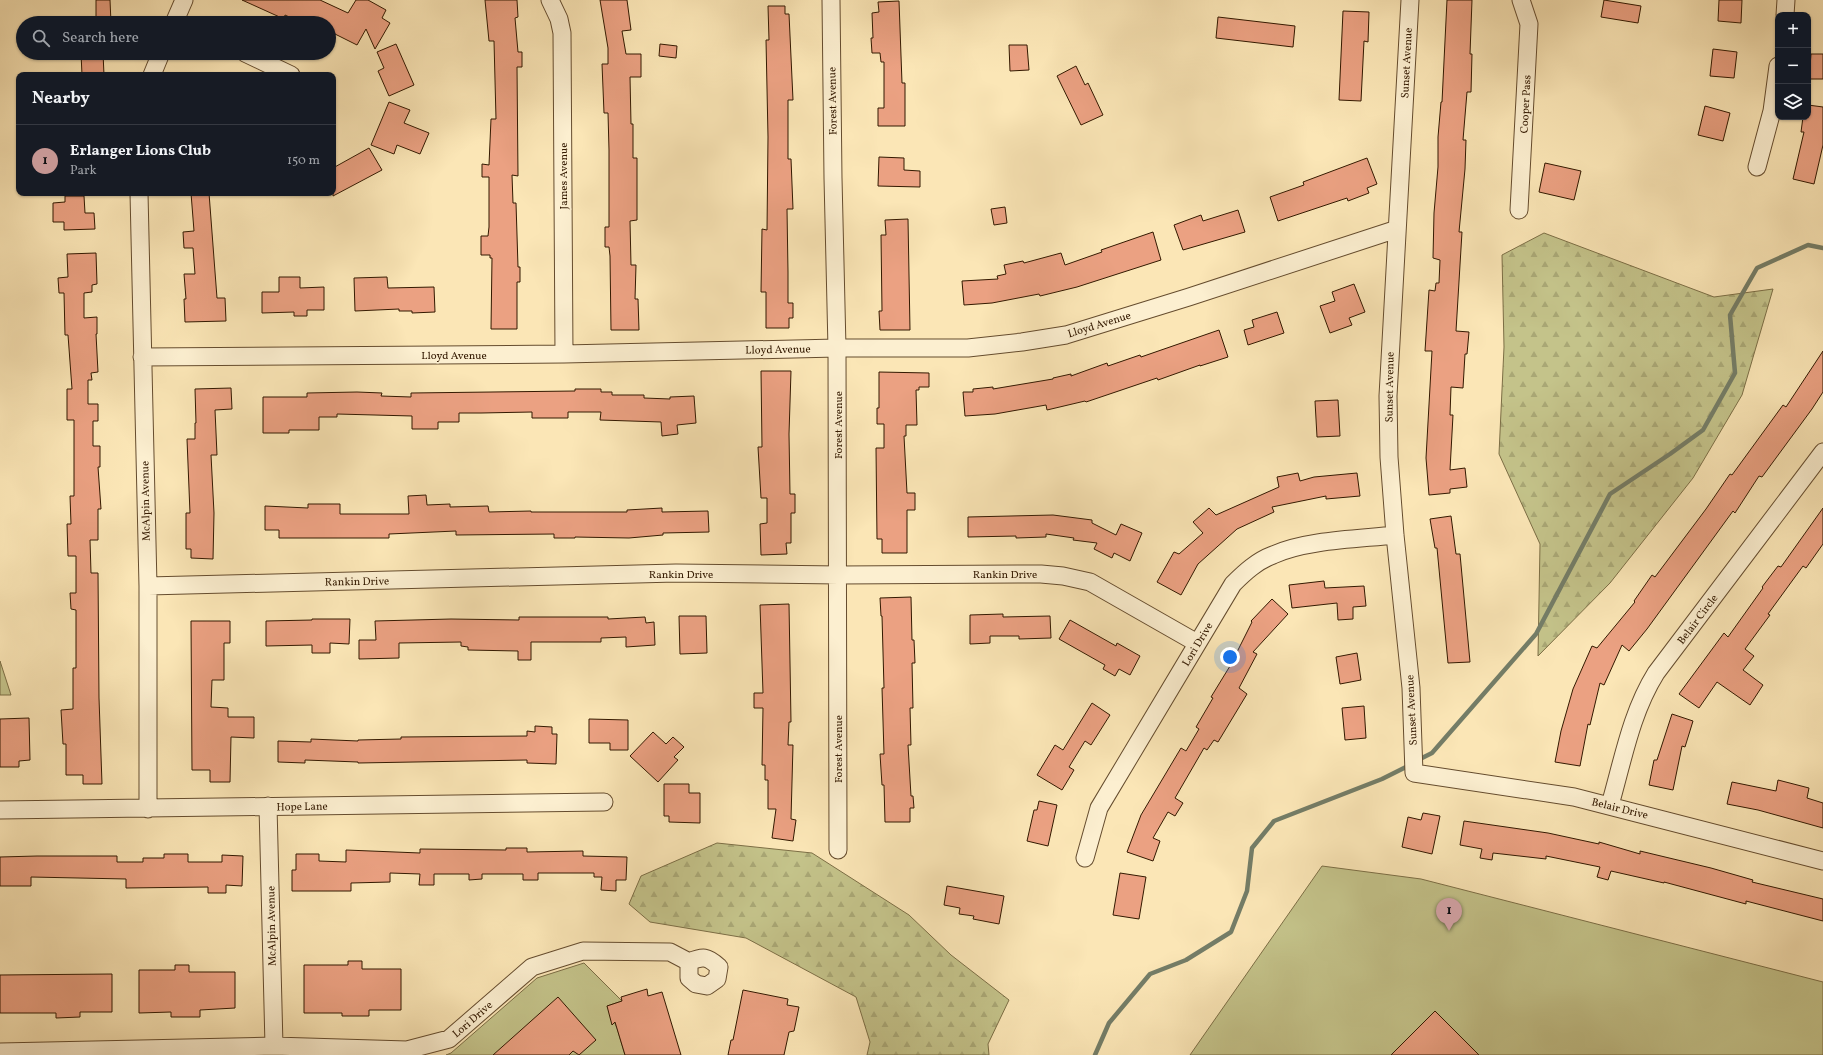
<!DOCTYPE html>
<html lang="en">
<head>
<meta charset="utf-8">
<style>
	body { margin:0; font-family:Vollkorn,serif; background:#20242c; color:#f1f3f6 }
	.controls { position:absolute; right:12px; top:12px; display:grid; overflow:hidden; border-radius:8px; box-shadow:0 1px 3px #0004 }
	.controls button { width:36px; height:36px; display:grid; place-items:center; padding:0; border:0; border-bottom:1px solid #363941; background:#171b24; color:#f1f3f6; font:20px sans-serif }
	.you { position:absolute; left:1230px; top:657px; width:14px; height:14px; margin:-10px; border:3px solid #fff; border-radius:50%; background:#1a73e8; box-shadow:0 0 0 6px #1a73e833 }
	.badge { display:grid; place-items:center; width:26px; height:26px; border-radius:50%; background:#c59692; color:#111; font-size:13px; font-weight:700 }
	.pin { position:absolute; translate:-50% -33px; filter:drop-shadow(0 1px 2px #0008) }
	.pin::after { content:''; position:absolute; top:21px; width:14px; height:12px; background:inherit; clip-path:polygon(0 0,100% 0,50% 100%) }
	.list { margin:0; padding:0; list-style:none }
	h2 { display:flex; justify-content:space-between; align-items:center; height:52px; margin:0; padding:0 16px; font-size:17px }
	h2 small { font-size:13px; font-weight:400; color:#9ea1a6 }
	.list li { display:grid; grid-template-columns:26px 1fr auto; gap:12px; align-items:center; box-sizing:border-box; height:72px; padding:0 16px; border-top:1px solid #363941 }
	.list b { display:block; font-size:15px; white-space:nowrap }
	.list p { margin:0; font-size:13px; white-space:nowrap; color:#9ea1a6 }
	.list em { font-size:13px; font-style:normal; color:#9ea1a6 }
	.icon { flex:none; width:22px; height:22px; fill:none; stroke:currentColor; stroke-width:2; stroke-linecap:round; stroke-linejoin:round }
	.map { position:relative; flex:none; width:1823px; height:1055px; overflow:hidden }
	.search { position:absolute; background:#171b24; box-shadow:0 1px 3px #0004; left:16px; top:16px; width:320px; height:44px; display:flex; align-items:center; gap:10px; box-sizing:border-box; padding:0 14px; border-radius:22px; color:#9ea1a6; font-size:15px }
	.panel { position:absolute; background:#171b24; box-shadow:0 1px 3px #0004; left:16px; top:72px; width:320px; height:124px; border-radius:8px }
	.map>svg:first-child { display:block }
	.green { fill:#c4c38a; stroke:#7c6e45 }
	.forest { fill:url(#forest-firs); stroke:#7c6e45 }
	.lines { fill:none; stroke-linecap:round; stroke-linejoin:round }
	.stream { stroke:#747d67; stroke-width:4.5 }
	.building { fill:#eba182; stroke:#331900 }
	.minor-casing { stroke:#654c2e; stroke-width:19 }
	.minor { stroke:#fcefd0; stroke-width:17 }
	.labels { text-anchor:middle; stroke-width:3; stroke-linejoin:round; paint-order:stroke }
	.street-label { font-size:11px; fill:#331900; stroke:#fcefd0 }
</style>
</head>
<body>
<div class="map">
<svg width="1823" height="1055" viewBox="0 0 1823 1055">
	<defs>
		<pattern id="forest-firs" width="22" height="20" patternUnits="userSpaceOnUse"><rect width="22" height="20" fill="#c4c38a"/><path d="M5 1l3.5 6h-7zM16 11l3.5 6h-7z" fill="#a9a775"/></pattern>
	</defs>
	<rect width="100%" height="100%" fill="#fbe6b6"/>
	<filter id="stains"><feTurbulence type="fractalNoise" baseFrequency=".005" numOctaves="4"/><feColorMatrix values="0 0 0 0 .2 0 0 0 0 .09 0 0 0 0 .02 0 0 0 .5 -.17"/></filter>
	<radialGradient id="worn" r=".72"><stop offset=".6" stop-color="#630" stop-opacity="0"/><stop offset="1" stop-color="#630" stop-opacity=".3"/></radialGradient>
	<path class="green" d="M0,661L11,695H0Z
		M1322,866L1421,879L1823,982V1055H1190Z
		M584,963L622,1001L607,1006L617,1028L625,1055H446L451,1053L537,978Z"/>
	<path class="forest" d="M1544,233L1714,297L1773,289L1742,395L1693,478L1610,583L1538,656L1540,544L1499,454L1504,347L1502,255Z
		M717,843L812,853L909,915L951,955L1009,1000L988,1044L989,1055H867L870,1042L856,997L746,938L650,922L629,904L641,876Z"/>
	<g class="lines">
		<path class="stream" d="M1418,760L1432,753L1536,634L1610,494L1670,454L1703,430L1735,373L1730,315L1757,268L1808,245L1823,248
			M1095,1055L1109,1023L1150,974L1186,960L1231,932L1247,891L1252,848L1274,821L1382,779L1410,765"/>
	</g>
	<path class="building" d="M96,0H110L111,23H96Z
		M242,0H320L348,13L356,0H368L386,10L382,18L390,23L375,49L366,29L357,45L329,31V23H302L285,15L284,19Z
		M485,0H517L518,17L515,18L518,52H522V67H517L518,176L512,175L513,203H516L518,267H520V282H517V329H491L492,258H490V255H481V236H488L489,227V177H482V164L489,165L491,119H496L494,41H489Z
		M600,0H627L631,30L622,31L626,54H641V77H630L631,124H633V158H637V220L630,221L631,265H636L635,299H638L639,330H611L610,256L609,247H605V227H609V150L608,113H604L602,64H608V48Z
		M1447,0H1472L1470,54H1472L1471,92H1467L1463,140H1466L1465,169L1459,232H1462L1456,331L1469,332L1467,354H1465L1463,388L1451,387L1450,415H1453L1450,470L1465,468L1467,487L1450,489V493L1429,495L1426,458L1432,351H1425L1429,290L1435,291L1436,283H1439L1440,260L1433,258L1434,213L1438,167V137L1441,102H1442Z
		M1604,0L1641,6L1638,23L1601,17Z
		M1719,0H1742L1741,23L1718,21Z
		M899,1L902,83H905V126H878V108H884V62H881L880,53H872L871,38H873L872,13L879,12L878,2Z
		M768,6H785V14H789L793,100H788V159H791L793,209H787L788,272V303H793V318H789V328H766V292H761L762,229L767,230L768,137L766,40H769Z
		M1343,11L1369,12L1368,42L1364,41L1361,101L1339,100Z
		M1218,17L1295,26L1293,47L1216,38Z
		M396,44L414,85L389,96L378,71L384,68L377,52Z
		M660,44L677,46L676,58L659,56Z
		M1009,45H1027L1029,70L1010,71Z
		M1713,49L1737,52L1734,78L1710,76Z
		M81,53H103L104,75H82Z
		M1811,54H1823V79H1809Z
		M1076,66L1085,85L1088,83L1103,115L1081,125L1057,76Z
		M389,102L410,110L404,123L429,133L420,154L397,145L394,154L371,145Z
		M1808,105L1823,107V145L1814,184L1793,179L1804,132H1801L1803,117H1808Z
		M1705,106L1730,113L1723,141L1698,135Z
		M369,148L382,170L333,196V168Z
		M879,157L904,158V170L920,171V187L878,186Z
		M1367,158L1377,184L1367,188L1369,193L1348,201L1347,198L1278,221L1270,197L1304,185L1303,182Z
		M1545,163L1581,171L1574,200L1539,192Z
		M191,193H209L217,298H225L226,321L185,322L184,299H186L184,274H195L193,248H184L183,232L194,231Z
		M65,196H84L85,213H94L95,229L64,230V222H53V203L65,202Z
		M1005,207L1007,223L994,225L991,209Z
		M1238,210L1245,232L1183,250L1174,225L1201,215L1203,221Z
		M908,219L910,330H880L879,311H882L881,235H886L885,220Z
		M1153,232L1161,260L1077,287L1040,296L1039,294L992,303L964,305L962,281L998,279L997,276L1006,274L1004,265L1023,261L1024,263L1061,253L1065,265L1102,252L1101,250Z
		M96,253L97,284L92,285V292L84,293V318L97,317V334H96L98,372L91,373L92,380H88V404H98V421H93V446H100V467H98L101,509H98V540H90L91,573H98L99,698L102,784H83V775H66V744H63L61,710L73,709V668H76V610L71,609L70,593H76V556H68L67,524H71L70,496H74V420H67V389H72L68,335H65L64,293H59L58,278L68,277L67,254Z
		M279,277H300V288L324,287V310H307V316H294V312L262,313V292H279Z
		M387,277L388,288L434,287L435,312L412,313V311H399V309L355,311L354,278Z
		M1354,284L1365,312L1349,318L1352,325L1330,333L1320,306L1335,301L1332,292Z
		M1277,312L1284,333L1248,345L1244,330L1254,327L1252,320Z
		M1219,330L1228,357L1200,366V365L1158,380L1157,378L1086,402L1085,401L1047,410L1046,405L995,414L965,416L963,392H973V389L993,387V389L1053,379V378L1071,374V376L1107,363L1108,366L1140,355L1141,357Z
		M1823,351V392L1812,409L1762,477L1759,476L1735,513L1733,511L1647,629L1629,651L1622,645L1604,685L1600,683L1590,725L1588,724L1580,766L1555,762L1561,731L1573,689L1592,646L1597,648L1635,602L1634,601L1652,575L1655,577L1706,509L1730,474L1732,475L1783,405L1786,407Z
		M761,371H791L789,434L790,494H795V513H791V543H786L787,554L761,555L760,524L767,523V498H761L758,447H762Z
		M879,372L929,373V387H919V390H916L917,425H906V436H904L907,493H915V510H907V553H882V539H877L876,448H884V424H877V408H879Z
		M231,388L232,409L215,410L217,455H211L214,513L213,559L191,558V549H186V513H190L187,439H195V423H196L195,389Z
		M575,389H601V392H612V395H644V398L670,399V397L694,396L696,423L677,425L678,434L662,436L661,422L600,420L601,412H568V418H532V412L481,413H459V422H438V429H412V416L337,414V417H319V430H289V433H263V397H307V393L357,392L382,393L381,396L411,397V393L575,391Z
		M1338,400L1340,436L1317,437L1315,401Z
		M1298,473L1300,481L1314,477L1357,473L1360,496L1326,499V496L1272,507L1274,512L1237,529L1198,564L1181,595L1157,582L1174,552L1179,554L1203,533L1193,522L1209,508L1216,515L1279,487L1277,477Z
		M426,495L427,505L450,504V507L488,506L489,512L531,511V512H627V510L662,508V512L708,511L709,532L663,533V535L629,538L575,537V538H554V534L456,535V531L389,534V538H279V530H265V506L308,508V504H340V514H409L408,496Z
		M1823,508V544L1806,568L1803,566L1768,614L1770,615L1745,649L1754,656L1743,670L1763,685L1750,705L1717,682L1699,708L1679,694L1724,633L1728,637L1763,588L1762,587L1778,566L1781,567Z
		M1053,515L1092,520V523L1116,535L1121,524L1142,533L1130,561L1114,553L1112,558L1094,549L1097,543L1073,540L1074,538L1046,534V537L1016,538V536L968,537V517Z
		M1451,516L1456,554H1460L1470,662L1448,663L1437,548H1435L1430,519Z
		M1324,581L1325,588L1364,586L1366,606L1353,607V619L1338,620L1337,603L1292,608L1289,585Z
		M911,597L912,640H914L915,663H912L913,708H910L911,745H908L911,796H913L914,808H910V822H885L884,785H882L880,754H884L882,688H884L882,616H881L880,598Z
		M1272,599L1288,614L1253,652L1257,654L1239,688L1247,694L1218,742L1214,740L1207,750L1204,748L1175,798L1183,803L1175,816L1168,812L1153,838L1160,841L1153,861L1127,852L1141,815L1181,748L1186,751L1199,729L1196,727L1213,698L1211,697L1230,666L1252,622L1251,621Z
		M789,604L791,722H789L788,745H793L791,819L796,820L793,841L772,838L776,809H768V780H765V765H762L763,708H754V693H763L760,605Z
		M1003,614V617L1050,616L1051,638L1019,639V636H990V643L970,644V615Z
		M679,616H706L707,653L680,654Z
		M519,617H608V619L645,617L646,623L654,622L655,645L626,647V637L601,638V642H531V660H518V651L468,650V647L461,646V642L399,643V658L359,659V640H376L375,621L451,619L519,620Z
		M312,619H350L349,644L330,643V653H312V645L266,646V621L312,620Z
		M1070,620L1116,646L1117,643L1140,656L1130,675L1119,669L1115,676L1103,669L1105,665L1059,639Z
		M191,621H230V643H224V680H212L211,707L228,708V717H254V738L231,737L230,782H210V770H192Z
		M1357,653L1361,680L1340,684L1336,657Z
		M1092,703L1110,715L1091,745L1085,741L1069,767L1074,770L1062,790L1037,775L1055,745L1063,750Z
		M1364,706L1366,738L1345,740L1342,708Z
		M1672,714L1693,721L1685,747L1682,746L1673,790L1649,785L1654,760H1657Z
		M29,718L30,760L19,761V767H0V719Z
		M589,719L628,720V750H610V743H589Z
		M535,726L552,727V734H557L556,764L527,763V760L358,763V762L305,760V763L278,762V741L311,742V739L358,741V740L401,739V737L527,736V731L535,732Z
		M653,732L666,744L673,737L684,747L674,757L678,760L658,782L630,756Z
		M1778,780L1809,788L1807,798L1823,803V828L1758,810L1727,804L1732,782L1776,791Z
		M664,784H689V793H700V823L669,822V816H664Z
		M1039,801L1057,805L1048,846L1027,841L1034,810H1037Z
		M1423,813L1440,816L1432,854L1402,847L1408,817L1421,820Z
		M1464,821L1548,833L1599,844V842L1640,854V851L1711,868L1753,880L1752,882L1823,899V921L1746,901V904L1664,882V883L1611,871L1608,880L1597,877L1600,867L1546,856V859L1493,853L1492,860L1480,858L1482,849L1460,845Z
		M506,848H527V852L583,851V856L627,857L626,880H616V891L601,890L602,877H594V873H538V880H523V874H482V879L469,880V874H434V885H419L420,874L390,873V882L351,883V891H292V870H296V854H319V861L346,862V850L420,853V849L506,850Z
		M164,854H188V862H222V855L243,856L242,886L226,885V893H208V887L126,888V879L31,877V886H0V857L37,856H117V862H143V858H164Z
		M1120,873L1146,877L1139,919L1113,915Z
		M947,886L1004,896L999,924L973,919L974,916L959,914L960,908L944,905Z
		M348,961H362V969H401V1010H369V1016H342V1013H304V965H348Z
		M175,965H189V972H235V1008L200,1010V1017H171V1012L139,1013V970H175Z
		M112,974V1012H80V1017L56,1018V1013H0V975Z
		M647,989L648,996L662,992L681,1055H625L615,1022L612,1025L607,1006L622,1001L621,997Z
		M743,990L788,999L787,1005L799,1007L794,1031L789,1032L784,1055H728L731,1040H733Z
		M558,997L596,1040L579,1055L573,1051L569,1055H493Z
		M1435,1011L1479,1055H1391Z"/>
	<g class="lines">
		<defs>
			<path id="minor" d="M550,0L559,19L562,33L564,354
				M831,0L833,178L837,348L838,850
				M1410,0L1388,396L1389,457L1395,535L1411,688L1414,773L1574,797L1823,861
				M1785,15L1786,0
				M174,23L184,0
				M245,53L291,75
				M152,75L161,53
				M1757,167L1772,111L1778,66
				M139,193L148,586V809
				M1519,210L1529,24L1521,0
				M142,357L564,354L837,348H968L1022,342L1066,335L1189,297L1397,229
				M148,586L676,573L839,575L1041,574L1063,576L1090,582L1197,643
				M1610,805C1623,760 1631,713 1656,673L1823,452
				M268,806L274,1046
				M0,810L604,802
				M1085,858L1099,808L1233,584C1245,572 1257,561 1273,555C1305,540 1359,539 1395,535
				M0,1052L274,1046L407,1050L449,1039L532,967L583,951L670,952L689,962V978L696,984L707,986L717,979L719,967C707,956 703,956 689,962"/>
		</defs>
		<use href="#minor" class="minor-casing"/>
		<use href="#minor" class="minor"/>
	</g>
	<g class="labels">
		<g class="street-label">
			<text transform="translate(1406 63) rotate(-87)" y="4">Sunset Avenue</text>
			<text transform="translate(832 101) rotate(-91)" y="4">Forest Avenue</text>
			<text transform="translate(1525 104) rotate(-87)" y="4">Cooper Pass</text>
			<text transform="translate(563 176) rotate(-90)" y="4">James Avenue</text>
			<text transform="translate(1099 324) rotate(-17)" y="4">Lloyd Avenue</text>
			<text transform="translate(778 349) rotate(-1)" y="4">Lloyd Avenue</text>
			<text x="454" y="359">Lloyd Avenue</text>
			<text transform="translate(1389 387) rotate(-89)" y="4">Sunset Avenue</text>
			<text transform="translate(838 425) rotate(-90)" y="4">Forest Avenue</text>
			<text transform="translate(145 501) rotate(-91)" y="4">McAlpin Avenue</text>
			<text x="681" y="578">Rankin Drive</text>
			<text x="1005" y="578">Rankin Drive</text>
			<text transform="translate(357 581) rotate(-1)" y="4">Rankin Drive</text>
			<text transform="translate(1697 619) rotate(-53)" y="4">Belair Circle</text>
			<text transform="translate(1197 644) rotate(-59)" y="4">Lori Drive</text>
			<text transform="translate(1411 710) rotate(-93)" y="4">Sunset Avenue</text>
			<text transform="translate(838 749) rotate(-90)" y="4">Forest Avenue</text>
			<text transform="translate(302 806) rotate(-1)" y="4">Hope Lane</text>
			<text transform="translate(1620 808) rotate(14)" y="4">Belair Drive</text>
			<text transform="translate(271 926) rotate(-91)" y="4">McAlpin Avenue</text>
			<text transform="translate(472 1019) rotate(-41)" y="4">Lori Drive</text>
		</g>
	</g>
	<rect width="100%" height="100%" filter="url(#stains)"/>
	<rect width="100%" height="100%" fill="url(#worn)"/>
</svg>
<div class="controls">
<button>+</button>
<button>−</button>
<button><svg class="icon" aria-label="layers" viewBox="0 0 24 24"><path d="M12 4l9 5-9 5-9-5zM3 14l9 5 9-5"/></svg></button>
</div>
<div class="you"></div>
<div class="pin badge" style="left:1449px;top:931px">1</div>
<div class="search"><svg class="icon" aria-label="search" viewBox="0 0 24 24"><circle cx="10" cy="10" r="6"/><path d="M15 15l6 6"/></svg>Search here</div>
<section class="panel">
<h2>Nearby<small></small></h2>
<ul class="list">
<li><span class="badge">1</span><div><b>Erlanger Lions Club</b><p>Park</p></div><em>150 m</em></li>
</ul>
</section>
</div>
</body>
</html>
